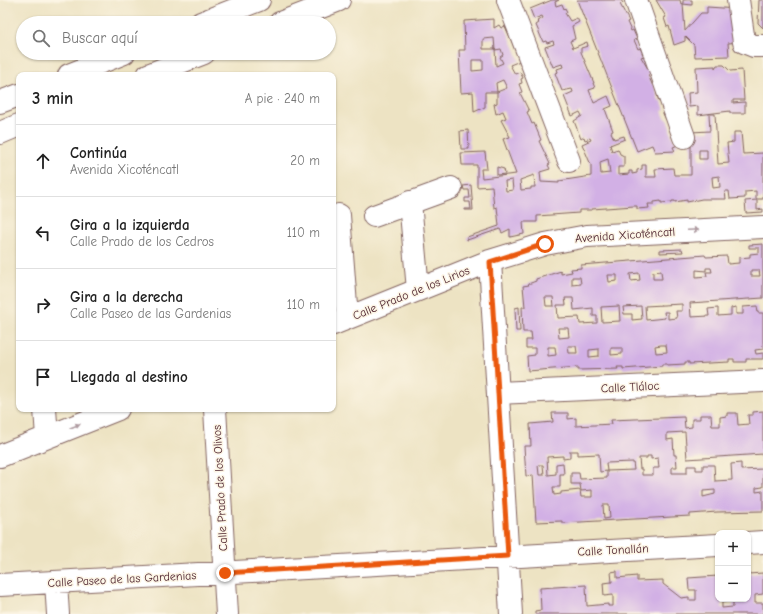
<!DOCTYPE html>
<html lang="es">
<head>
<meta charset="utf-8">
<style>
	body { margin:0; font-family:"Comic Neue",sans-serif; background:#f2f2f2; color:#222 }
	.controls { position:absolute; right:12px; bottom:12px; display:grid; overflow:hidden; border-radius:8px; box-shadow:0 1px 3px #0004 }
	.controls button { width:36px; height:36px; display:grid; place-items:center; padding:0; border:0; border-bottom:1px solid #e0e0e0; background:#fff; color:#222; font:20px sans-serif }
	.stop { position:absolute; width:12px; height:12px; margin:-9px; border:3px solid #ea580c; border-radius:50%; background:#fff }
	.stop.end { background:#ea580c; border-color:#fff; box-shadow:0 1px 4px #0008 }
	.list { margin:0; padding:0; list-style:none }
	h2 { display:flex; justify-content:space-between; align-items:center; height:52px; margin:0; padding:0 16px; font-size:17px }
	h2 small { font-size:13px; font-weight:400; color:#767676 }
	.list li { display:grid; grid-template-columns:26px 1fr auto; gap:12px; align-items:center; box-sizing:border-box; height:72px; padding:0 16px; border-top:1px solid #e0e0e0 }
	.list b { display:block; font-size:15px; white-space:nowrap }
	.list p { margin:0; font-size:13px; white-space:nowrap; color:#767676 }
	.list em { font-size:13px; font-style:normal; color:#767676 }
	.icon { flex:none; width:22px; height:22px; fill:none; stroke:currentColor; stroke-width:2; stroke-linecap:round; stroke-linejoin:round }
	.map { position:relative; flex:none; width:763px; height:614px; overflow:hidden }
	.search { position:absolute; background:#fff; box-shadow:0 1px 3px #0004; left:16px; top:16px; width:320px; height:44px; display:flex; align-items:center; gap:10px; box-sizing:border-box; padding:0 14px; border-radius:22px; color:#767676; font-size:15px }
	.panel { position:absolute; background:#fff; box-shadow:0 1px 3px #0004; left:16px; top:72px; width:320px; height:340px; border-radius:8px }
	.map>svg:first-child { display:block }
	.building { fill:#d2b0e5; fill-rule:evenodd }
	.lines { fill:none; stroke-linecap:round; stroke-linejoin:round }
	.minor-casing { stroke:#836460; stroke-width:24 }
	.minor { stroke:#fff; stroke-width:22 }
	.oneway { fill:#ae9aa0 }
	.route { stroke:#ea580c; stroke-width:5 }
	.labels { text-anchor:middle; stroke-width:3; stroke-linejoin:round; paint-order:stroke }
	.street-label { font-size:12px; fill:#4a1f2b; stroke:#fcf5e5 }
</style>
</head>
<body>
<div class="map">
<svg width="763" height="614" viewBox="0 0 763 614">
	<rect width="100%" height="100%" fill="#fcf5e5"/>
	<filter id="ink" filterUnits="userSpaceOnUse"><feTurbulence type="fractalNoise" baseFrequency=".025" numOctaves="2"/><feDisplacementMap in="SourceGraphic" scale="8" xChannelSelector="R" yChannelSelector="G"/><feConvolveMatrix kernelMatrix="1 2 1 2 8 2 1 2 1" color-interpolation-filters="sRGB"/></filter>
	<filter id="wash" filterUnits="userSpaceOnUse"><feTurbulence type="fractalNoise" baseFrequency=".012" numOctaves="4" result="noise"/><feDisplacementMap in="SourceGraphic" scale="16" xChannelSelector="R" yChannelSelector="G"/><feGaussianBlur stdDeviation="0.9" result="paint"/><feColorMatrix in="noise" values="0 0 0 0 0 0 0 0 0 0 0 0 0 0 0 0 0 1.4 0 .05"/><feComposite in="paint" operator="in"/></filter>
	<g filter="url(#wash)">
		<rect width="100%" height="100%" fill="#ede3c3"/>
		<g id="blocks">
			<path class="building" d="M552,0H559L555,2L556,6L562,4L564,9L565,8L567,12L565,13L570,21L577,18L579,22L572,26L575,39L570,41L573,48L587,42L588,46L581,48V52L594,83H593L595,88L589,90L594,103L608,96L612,106L605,109L613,131L611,132L614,139L624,136L625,139L610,145L612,151L618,149L620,154L624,156V167H618V175L629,174V171H632V174L637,173V170L642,169V165H646V177H656L655,169L673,168L674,175H691V132L710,131L709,114H715L718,164L729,163L727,143L734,142V132H741L743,154L763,153V199H756V191L745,192V198L730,199L729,191H725L726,199H702L687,202V200L675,202V201H672V202L661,203V201L654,202V204H648L649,208L637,209V206H634L592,209V210H579V213L537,216V222H523L524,234L510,237V229L502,233L500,229L467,240V237L499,226L497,207L494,208L492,186L477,187V165H462L461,153L485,152L487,169H481L482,178L516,174L503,139L510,137L501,120L506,118L503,111L496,114L494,104L497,103V92L507,88L503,80L496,83L497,92H485V107L474,112L473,92L461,93L459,50H465L464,21L494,19V28L499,25L501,28L505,26L520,61L510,65L515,74L520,72L523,78L521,79L522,83L519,84L522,92L520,93L529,111L527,112L532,124L534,123L541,140L539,141L550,164L548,165L550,169L540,172L541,182L559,183V181L591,176V165L582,144L591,140L590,138L585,140L584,137L581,139L574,121L582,116L580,112L572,116L564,96L573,92L572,89L562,91L555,73L558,72L557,69L563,67L562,64L553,67L545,47L554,44L553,41L547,43L546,41L543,42L536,25L539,23L537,21L543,18L542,16L534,19L530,9ZM494,38L495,50L501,49L503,55L500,57L503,63L496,66L495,49H483V39ZM472,60H483V70L472,71ZM699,150H707V159H699ZM608,159L610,173L601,174L600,162ZM534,175L535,187H531V189L521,190L520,180ZM719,176L720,187L713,188L712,177ZM512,180L513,190L506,191L505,181Z
				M577,0H621L623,3L620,4L629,21L627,22L631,31L633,30L637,39L634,40L638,49L640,48L644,56L641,57L651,74L648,75L652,84L654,83L659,102L661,101L665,110L662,111L666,120L668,119L672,137L678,145L673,147L675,151L655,152L652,145L637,151Z
				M656,0H680L681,4L683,3V0H692V5L683,4L685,31L701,13H707V7L738,9L741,42L728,43L729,56L695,57L694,45L685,36V41L674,45L669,26L667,27L664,18L666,17Z
				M759,0H763V28L758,23Z
				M717,65H724L730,71L742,70L744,100H733V103L745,102V113H730V111L698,115V106L689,107L688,93L697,92L696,67L715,66V68Z
				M468,130L469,149H461L460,131Z
				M497,167L504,169L505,174L497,175Z
				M471,185L473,210H465V209H471L470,202H465V198H470L469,190H464L463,186Z
				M757,200V210L763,209V212L746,213L745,201Z
				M763,244V298L690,303L691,317L709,316L708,309L718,308V316L731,315V308L736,307V314H743V307L757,306L758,313H763V349L755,350L756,354L763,353V359H746V362H734V359H729V362L689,364V362H685V364L667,365V364H662V366L623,369V367H617L618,369L578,370V367L528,371L527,356L535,355V348H526V340H532L531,332H523L522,307H525L523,286L529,285L528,284L536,281V279L561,271V274L572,272L571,269L581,268V265L705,255L706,257L727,256L728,264L739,263V258L750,257V254L759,253V248H749V245ZM706,268H711L712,272H706L707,276L696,277V270L706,271ZM751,270H759L760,276H751ZM661,271L662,279H653V272ZM639,273L640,280L631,281L630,274ZM608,275H617V281L609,282ZM572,277H580L581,284L572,285ZM545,297H553L554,306H546ZM565,298H573L574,310L593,308V316H597V323L580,324L579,317L558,318L557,305H566ZM682,304V311H676L677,318L668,319V312H664L665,318L646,320L645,306ZM619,306L620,321L602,322L601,307ZM641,306L642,319L632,320V314H624L623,307ZM558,328H568L569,337L559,338ZM661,345H666L667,352L656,353L655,346ZM568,346H576L577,353H569ZM548,347H555L556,355L548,356ZM611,348H622V354L611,355ZM599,349V356L589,357V350Z
				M682,249L683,252L660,253V250Z
				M519,307L520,331H516L515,308Z
				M763,411V454L687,459L685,432L667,433V440L673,439L674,455H676L677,467H672V473H687V466H696V470H703V465H714L715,481L732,480L731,464L741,463V470L763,469V487L756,488V492L763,491V511L717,512L690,514V516L562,523V521L536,522L533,475L526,476L524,446H531L530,424L553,422L552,413H568V419L576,418V426L612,424L611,420L684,417L685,428L692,427V419H700V415H711L712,426H720V417L727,416V413H737L738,425L749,424L748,415H753V412ZM570,451H578V455L599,454L600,472L607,471L606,463L633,462L634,470L607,471V478L580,479L579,473H571V484H580L581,491L592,490V497H581L580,490L561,492V494L554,495L553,487H560V474H564L563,463L556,464V474L548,475L547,457L563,456V459L570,458ZM647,456H651V459L658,458L659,468H653V475H642V469H640L639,458H647ZM538,465H543L544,475H539ZM715,490V494L703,497V491ZM603,505H609L610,518L604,519Z
				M617,571V578L637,576V581L663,580V584L681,598L689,597V600H696V590H689L688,578L718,576V599H748V574L763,573V594L755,595V603H763V614H535V611L541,610L540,588L586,585L587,606L608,604V606H613V595L604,596L603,583L612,582L611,572ZM733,601V607L722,608V602Z"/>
		</g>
	</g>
	<g filter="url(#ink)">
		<use href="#blocks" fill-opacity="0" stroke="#836460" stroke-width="1"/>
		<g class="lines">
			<defs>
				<path id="minor" d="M508,0L569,161
					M636,0L684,137
					M738,0L744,42L754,46H763
					M201,23L259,0
					M280,23L339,0
					M69,75L124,53
					M148,75L204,53
					M0,102L19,95
					M0,133L19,125
					M410,202L418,290
					M339,215L347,318
					M374,216L451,188
					M490,261L511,614
					M333,324L490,261L545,244L587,236L763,227
					M498,393L763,381
					M45,409L47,437
					M215,409L227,614
					M0,456L118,409
					M748,543L763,542
					M56,582L58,614
					M0,585L718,545"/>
			</defs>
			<use href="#minor" class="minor-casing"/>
			<use href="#minor" class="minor"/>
		</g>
		<defs><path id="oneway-solid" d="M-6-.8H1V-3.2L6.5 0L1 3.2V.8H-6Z"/></defs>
		<g class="oneway">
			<use href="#oneway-solid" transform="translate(693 230) rotate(-3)"/>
			<use href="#oneway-solid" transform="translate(75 426) rotate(-21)"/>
		</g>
	</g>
	<g class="lines" filter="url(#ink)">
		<path class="route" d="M225,573L508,556L490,262L545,244"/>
	</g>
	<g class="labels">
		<g class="street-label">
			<text transform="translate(625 235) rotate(-4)" y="4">Avenida Xicoténcatl</text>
			<text transform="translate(411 293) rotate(-22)" y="4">Calle Prado de los Lirios</text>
			<text transform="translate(630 387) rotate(-3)" y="4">Calle Tláloc</text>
			<text transform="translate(220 488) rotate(-93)" y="4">Calle Prado de los Olivos</text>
			<text transform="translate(613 550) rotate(-3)" y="4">Calle Tonallán</text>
			<text transform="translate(122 579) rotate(-3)" y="4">Calle Paseo de las Gardenias</text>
		</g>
	</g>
</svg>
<div class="controls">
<button>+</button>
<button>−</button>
</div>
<div class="stop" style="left:545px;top:244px"></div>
<div class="stop end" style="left:225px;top:573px"></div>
<div class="search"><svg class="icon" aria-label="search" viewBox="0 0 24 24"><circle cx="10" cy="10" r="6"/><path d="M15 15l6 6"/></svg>Buscar aquí</div>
<section class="panel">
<h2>3 min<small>A pie · 240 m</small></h2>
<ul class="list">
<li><svg class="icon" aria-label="ahead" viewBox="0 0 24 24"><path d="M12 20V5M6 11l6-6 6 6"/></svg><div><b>Continúa</b><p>Avenida Xicoténcatl</p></div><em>20 m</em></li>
<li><svg class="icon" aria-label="left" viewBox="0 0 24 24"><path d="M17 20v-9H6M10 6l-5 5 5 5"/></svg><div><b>Gira a la izquierda</b><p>Calle Prado de los Cedros</p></div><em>110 m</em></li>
<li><svg class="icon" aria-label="right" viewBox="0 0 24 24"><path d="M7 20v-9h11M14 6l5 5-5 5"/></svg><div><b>Gira a la derecha</b><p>Calle Paseo de las Gardenias</p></div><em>110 m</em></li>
<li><svg class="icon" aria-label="arrive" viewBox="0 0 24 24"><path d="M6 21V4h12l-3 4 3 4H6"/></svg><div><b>Llegada al destino</b></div></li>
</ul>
</section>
</div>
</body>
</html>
